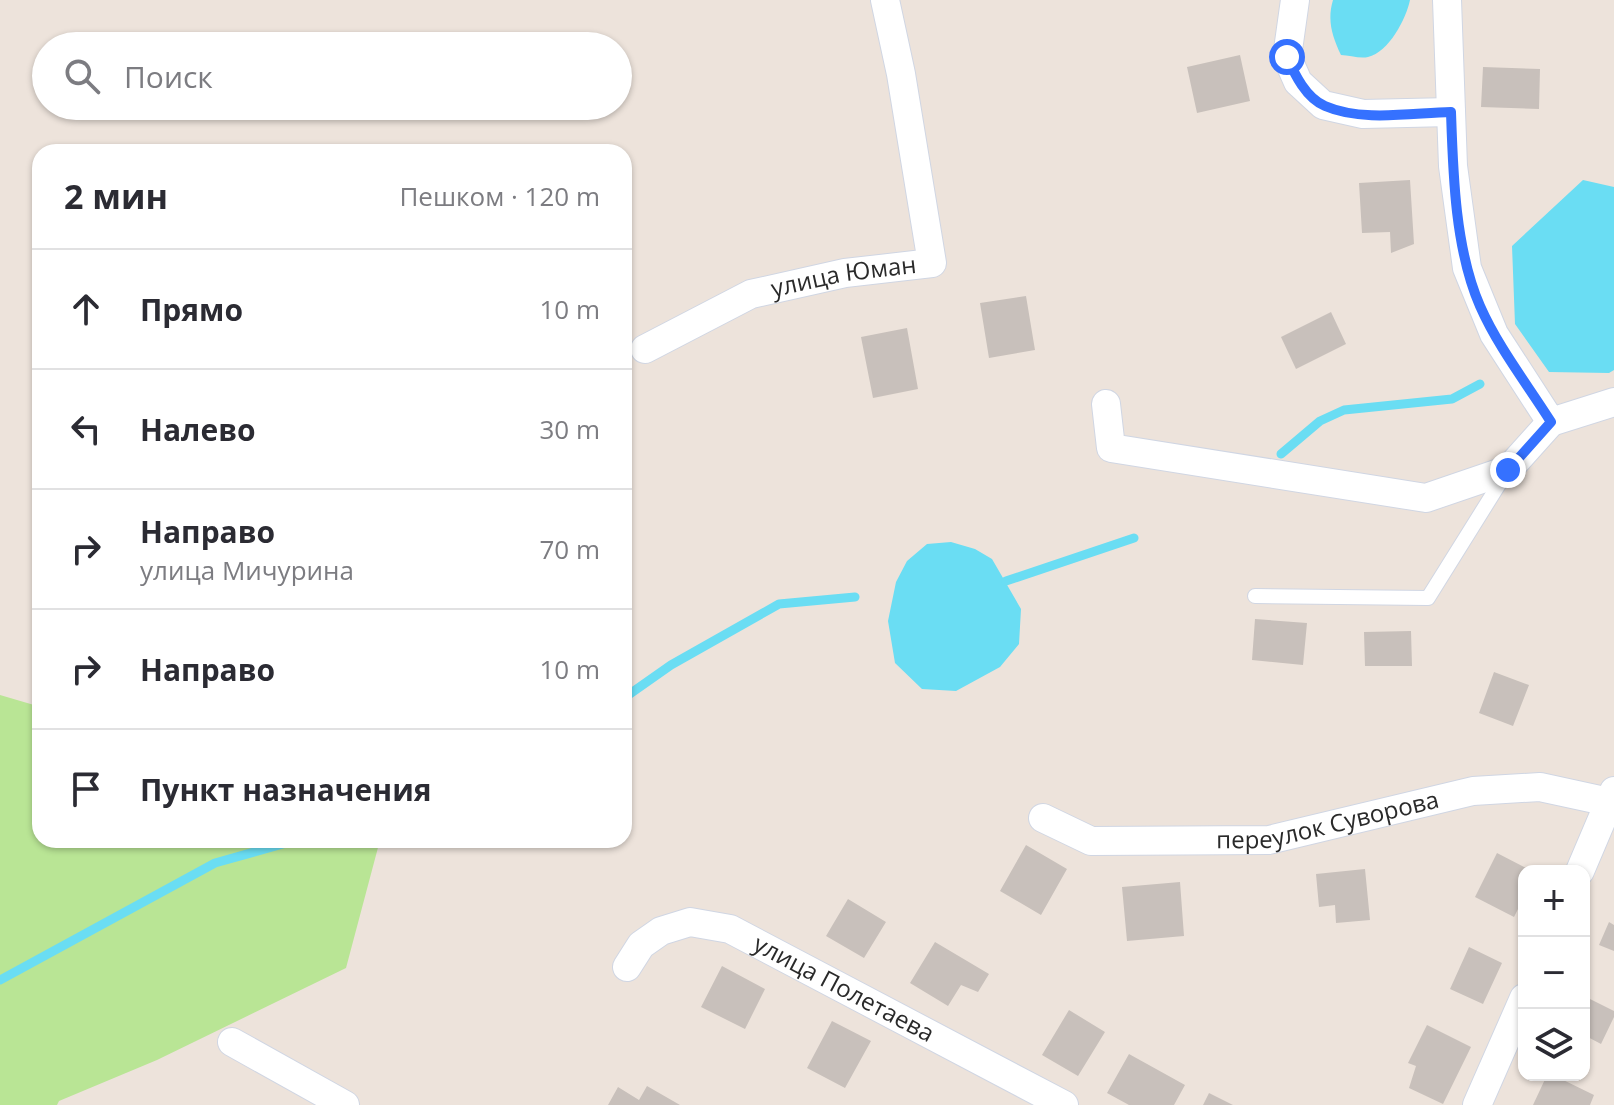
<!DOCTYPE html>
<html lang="ru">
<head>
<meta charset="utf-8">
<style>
	body { margin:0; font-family:"Open Sans",sans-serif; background:#f2f2f3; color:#2b2b33 }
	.controls { position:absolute; right:24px; bottom:24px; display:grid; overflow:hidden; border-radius:16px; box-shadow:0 2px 6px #0004 }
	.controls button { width:72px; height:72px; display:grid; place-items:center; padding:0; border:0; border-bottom:2px solid #e1e1e2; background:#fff; color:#2b2b33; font:40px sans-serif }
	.stop { position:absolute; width:24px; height:24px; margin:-18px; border:6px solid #3571ff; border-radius:50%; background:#fff }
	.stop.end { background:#3571ff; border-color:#fff; box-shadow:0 2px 8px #0008 }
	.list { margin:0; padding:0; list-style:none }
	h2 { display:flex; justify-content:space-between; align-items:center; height:104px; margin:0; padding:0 32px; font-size:34px }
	h2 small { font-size:26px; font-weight:400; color:#7c7c81 }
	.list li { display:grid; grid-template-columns:52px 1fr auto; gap:24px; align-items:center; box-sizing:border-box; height:120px; padding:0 32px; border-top:2px solid #e1e1e2 }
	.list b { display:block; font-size:30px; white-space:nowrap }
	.list p { margin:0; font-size:26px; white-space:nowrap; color:#7c7c81 }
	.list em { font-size:26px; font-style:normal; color:#7c7c81 }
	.icon { flex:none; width:44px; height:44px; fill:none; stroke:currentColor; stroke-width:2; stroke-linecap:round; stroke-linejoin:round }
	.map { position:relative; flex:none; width:1614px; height:1105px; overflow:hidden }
	.search { position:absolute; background:#fff; box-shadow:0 2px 6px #0004; left:32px; top:32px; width:600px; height:88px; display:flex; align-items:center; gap:20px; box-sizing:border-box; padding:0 28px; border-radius:44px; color:#7c7c81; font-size:30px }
	.panel { position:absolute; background:#fff; box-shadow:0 2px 6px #0004; left:32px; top:144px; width:600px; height:704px; border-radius:24px }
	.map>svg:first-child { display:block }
	.green { fill:#b9e595 }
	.water { fill:#6addf3 }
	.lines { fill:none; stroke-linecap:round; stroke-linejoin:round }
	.stream { stroke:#6addf3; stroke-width:9 }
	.building { fill:#c8c0bb }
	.service-casing { stroke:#d0d6e3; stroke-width:16 }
	.minor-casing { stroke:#d0d6e3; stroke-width:30 }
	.service { stroke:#fff; stroke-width:14 }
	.minor { stroke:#fff; stroke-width:28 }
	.route { stroke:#3571ff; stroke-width:10 }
	.labels { text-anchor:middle; stroke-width:6; stroke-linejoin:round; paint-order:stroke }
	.street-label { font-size:24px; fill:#2a2a2a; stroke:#fff }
</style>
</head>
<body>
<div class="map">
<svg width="1614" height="1105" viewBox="0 0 1614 1105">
	<rect width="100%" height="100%" fill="#ede3db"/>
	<path class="green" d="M0,695L34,705L40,704V840H380L346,968L157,1060L59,1101L57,1105H0Z"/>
	<path class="water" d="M1333,0H1410C1406,19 1389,52 1368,57C1360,59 1349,55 1341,55C1332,36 1327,20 1333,0Z
		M1583,180L1614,187V370L1609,373L1549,372L1515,324L1512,246Z
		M951,542L975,549L992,559L1021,609L1019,644L1000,667L956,691L922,689L895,663L888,621L896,582L907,561L927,544Z"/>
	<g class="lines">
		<path class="stream" d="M1281,454L1320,421L1344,410L1452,399L1480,384
			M1006,581L1134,538
			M624,698L671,665L779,604L855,597
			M0,980L215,863L297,840"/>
	</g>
	<path class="building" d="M1240,55L1250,101L1197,113L1187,67Z
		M1483,67L1540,69L1539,109L1481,107Z
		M1410,180L1414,244L1391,253L1390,232L1362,233L1359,183Z
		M1026,296L1035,350L989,358L980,303Z
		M1331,312L1346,344L1296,369L1281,337Z
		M907,328L918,389L873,398L861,337Z
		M1255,619L1307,623L1303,665L1252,660Z
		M1411,631L1412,666H1365L1364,632Z
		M1494,672L1529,685L1513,726L1479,713Z
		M1026,845L1067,869L1041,915L1000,891Z
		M1497,853L1532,871H1524V897L1514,917L1475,897Z
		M1365,869L1370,920L1336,923L1335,905L1319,907L1316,874Z
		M1180,882L1184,936L1127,941L1122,887Z
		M848,899L886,922L864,958L826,936Z
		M1609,922L1614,925V951L1599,945Z
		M935,942L989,974L978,992L961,985L948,1006L910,983Z
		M1469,947L1502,963L1483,1004L1450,989Z
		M722,966L765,989L745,1029L701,1007Z
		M1584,996L1614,1011V1017L1601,1044L1584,1035Z
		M1069,1010L1105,1032L1078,1076L1042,1055Z
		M832,1021L871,1041L845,1088L807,1068Z
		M1427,1025L1471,1047L1443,1104L1409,1088L1416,1066L1408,1063Z
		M1129,1054L1185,1085L1174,1105H1129L1107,1093Z
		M1547,1075H1553L1594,1095L1590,1105H1533Z
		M647,1086L680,1105H608L618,1087L639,1100Z
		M1209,1093L1233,1105H1203Z"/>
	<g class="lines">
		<defs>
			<path id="service" d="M1255,596L1428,598L1506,473"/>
			<g id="minor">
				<path d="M1295,0L1287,57L1298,82L1323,105L1363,114L1451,112"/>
				<path d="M1447,0L1453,166L1467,268L1494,334L1551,422L1614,402"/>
				<path id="s1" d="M645,349L751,294L845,273L932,263L901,74L885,0"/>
				<path d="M1106,404L1111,448L1426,498L1508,470L1551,422"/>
				<path id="s2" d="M1043,818L1091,841L1269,840L1473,791L1540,787L1614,803"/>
				<path d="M1580,871L1614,791"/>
				<path id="s3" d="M627,967L641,945L661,931L690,922L730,929L1064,1105"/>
				<path d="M232,1042L345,1105"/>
				<path d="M1477,1105L1524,998"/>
			</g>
		</defs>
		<use href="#service" class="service-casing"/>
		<use href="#minor" class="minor-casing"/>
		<use href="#service" class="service"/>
		<use href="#minor" class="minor"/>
	</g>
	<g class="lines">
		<path class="route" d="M1287,57C1295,75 1306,98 1325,106C1362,122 1411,113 1451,112C1453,173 1455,249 1480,306C1498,347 1527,384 1551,422L1508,470"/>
	</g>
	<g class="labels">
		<g class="street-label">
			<text dy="8" stroke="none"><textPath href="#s1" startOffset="214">улица Юман</textPath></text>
			<text dy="8" stroke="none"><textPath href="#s2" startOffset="292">переулок Суворова</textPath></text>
			<text dy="8" stroke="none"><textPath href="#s3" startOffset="250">улица Полетаева</textPath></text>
		</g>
	</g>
</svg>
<div class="controls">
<button>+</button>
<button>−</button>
<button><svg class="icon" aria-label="layers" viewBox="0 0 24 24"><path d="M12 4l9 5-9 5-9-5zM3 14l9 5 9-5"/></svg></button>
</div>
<div class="stop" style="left:1287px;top:57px"></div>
<div class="stop end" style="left:1508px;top:470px"></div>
<div class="search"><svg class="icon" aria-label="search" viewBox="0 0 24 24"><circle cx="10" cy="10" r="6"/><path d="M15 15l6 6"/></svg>Поиск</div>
<section class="panel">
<h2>2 мин<small>Пешком · 120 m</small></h2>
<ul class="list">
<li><svg class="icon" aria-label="ahead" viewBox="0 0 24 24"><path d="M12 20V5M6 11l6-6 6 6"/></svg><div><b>Прямо</b></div><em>10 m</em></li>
<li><svg class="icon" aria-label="left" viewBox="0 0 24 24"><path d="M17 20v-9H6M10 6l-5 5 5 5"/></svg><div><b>Налево</b></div><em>30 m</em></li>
<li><svg class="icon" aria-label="right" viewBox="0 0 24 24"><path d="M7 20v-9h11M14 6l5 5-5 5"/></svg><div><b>Направо</b><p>улица Мичурина</p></div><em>70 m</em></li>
<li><svg class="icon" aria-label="right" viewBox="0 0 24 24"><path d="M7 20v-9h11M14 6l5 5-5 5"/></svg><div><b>Направо</b></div><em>10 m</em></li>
<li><svg class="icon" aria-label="arrive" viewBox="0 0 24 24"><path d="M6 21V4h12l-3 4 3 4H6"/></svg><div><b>Пункт назначения</b></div></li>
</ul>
</section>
</div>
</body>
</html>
